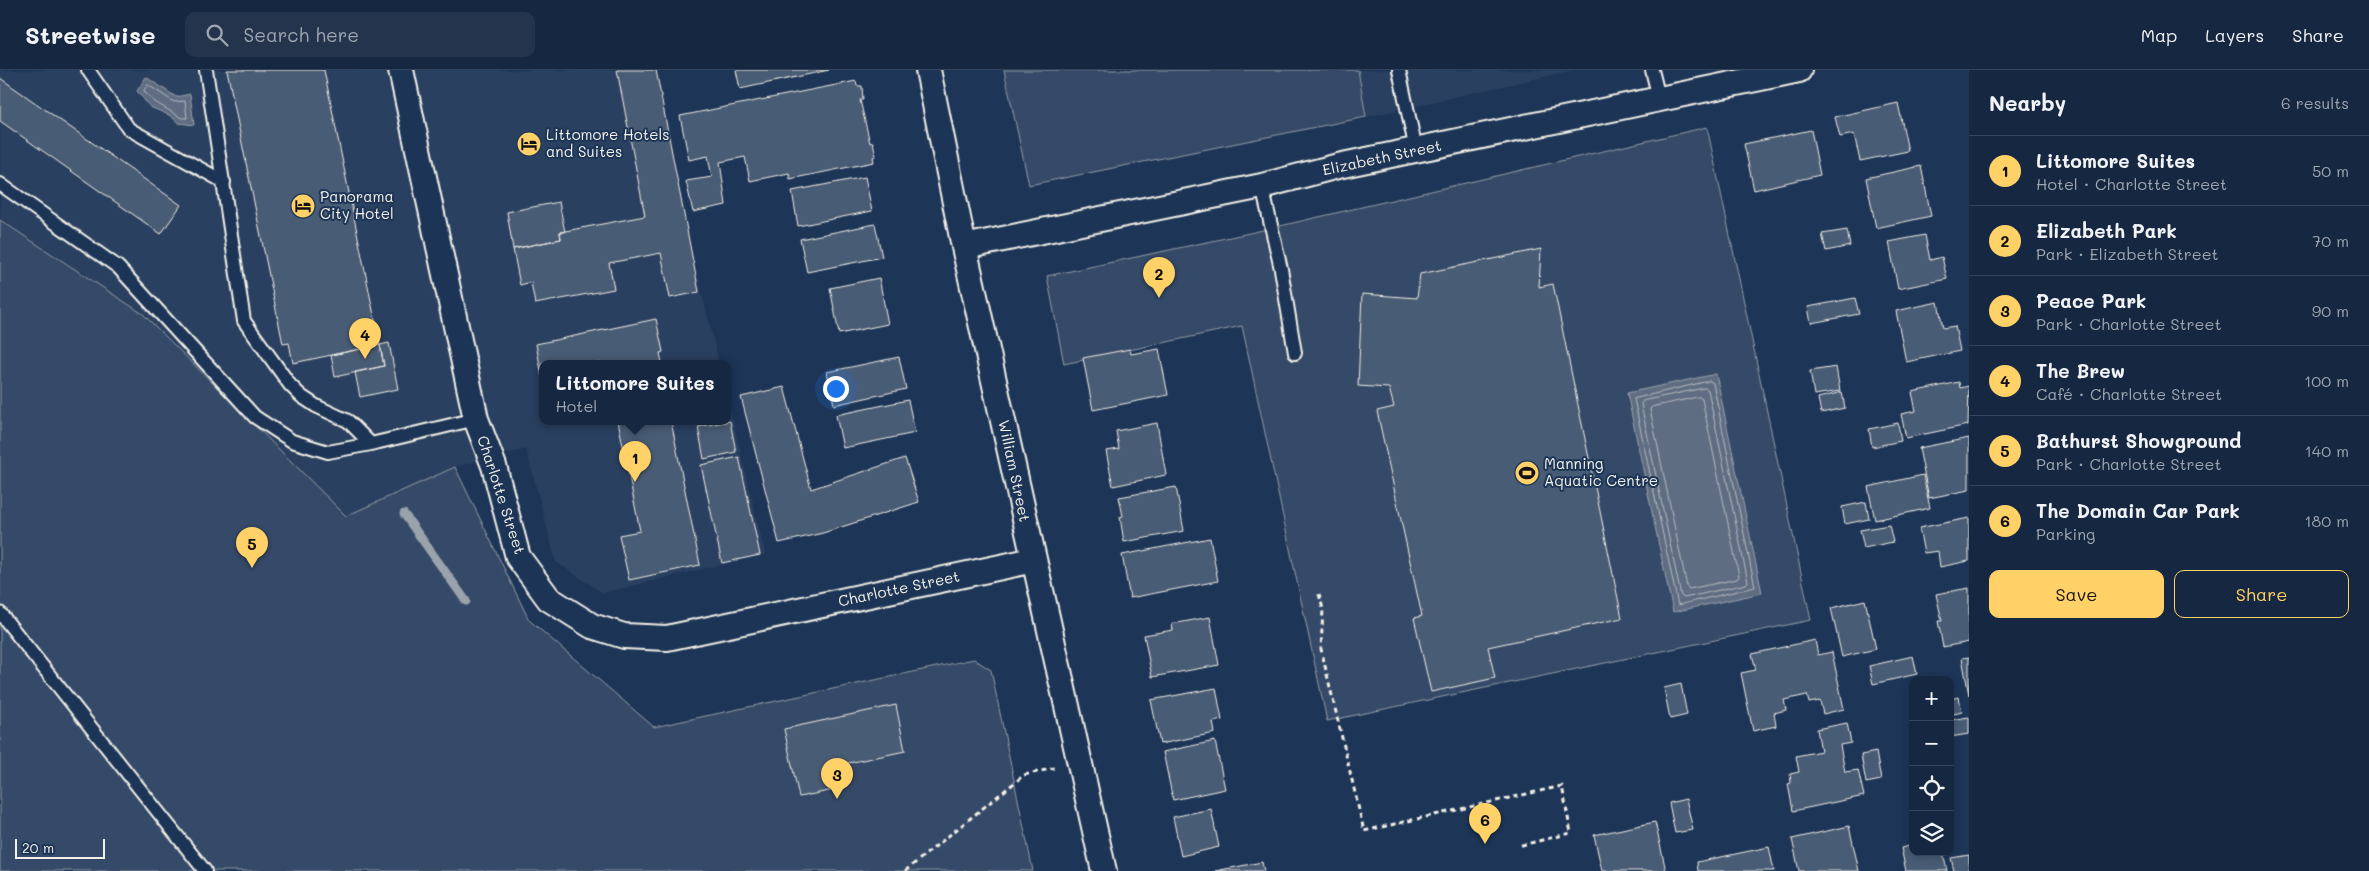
<!DOCTYPE html>
<html lang="en">
<head>
<meta charset="utf-8">
<style>
	body { margin:0; font-family:Mali,sans-serif; background:#23344c; color:#f1f3f6 }
	.controls { position:absolute; right:15px; bottom:15px; display:grid; overflow:hidden; border-radius:10px; box-shadow:0 2px 8px #0003 }
	.controls button { width:45px; height:45px; display:grid; place-items:center; padding:0; border:0; border-bottom:1px solid #35445a; background:#162841; color:#f1f3f6; font:25px sans-serif }
	.scale { position:absolute; left:15px; bottom:12px; width:90px; box-sizing:border-box; padding-left:5px; border:2px solid #f4f1e8; border-top:0; font-size:14px; line-height:18px; white-space:nowrap; color:#f4f1e8; -webkit-text-stroke:4px #1d3557; paint-order:stroke }
	.you { position:absolute; left:835px; top:318px; width:18px; height:18px; margin:-12px; border:4px solid #fff; border-radius:50%; background:#1a73e8; box-shadow:0 0 0 8px #1a73e833 }
	.badge { display:grid; place-items:center; width:32px; height:32px; border-radius:50%; background:#ffd166; color:#111; font-size:16px; font-weight:700 }
	.pin { position:absolute; translate:-50% -41px; filter:drop-shadow(0 1px 2px #0008) }
	.pin::after { content:''; position:absolute; top:26px; width:18px; height:15px; background:inherit; clip-path:polygon(0 0,100% 0,50% 100%) }
	.popup { position:absolute; left:539px; top:290px; width:192px; height:65px; box-sizing:border-box; display:grid; place-content:center; border-radius:10px; background:#162841; filter:drop-shadow(0 1px 4px #0005); font-size:16px; white-space:nowrap; color:#9ea6b1 }
	.popup b { font-size:19px; color:#f1f3f6 }
	.popup::after { content:''; position:absolute; left:50%; top:100%; margin-left:-10px; border:10px solid transparent; border-top-color:#162841 }
	.list { margin:0; padding:0; list-style:none }
	h2 { display:flex; justify-content:space-between; align-items:center; height:65px; margin:0; padding:0 20px; font-size:21px }
	h2 small { font-size:16px; font-weight:400; color:#9ea6b1 }
	.list li { display:grid; grid-template-columns:32px 1fr auto; gap:15px; align-items:center; box-sizing:border-box; height:70px; padding:0 20px; border-top:1px solid #35445a }
	.list b { display:block; font-size:19px; white-space:nowrap }
	.list p { margin:0; font-size:16px; white-space:nowrap; color:#9ea6b1 }
	.list em { font-size:16px; font-style:normal; color:#9ea6b1 }
	.actions { display:flex; gap:10px; padding:15px 20px }
	.actions a { flex:1; padding:11px 0; border:1px solid #ffd166; border-radius:10px; text-align:center; font-size:18px; color:#ffd166 }
	.actions .main { background:#ffd166; color:#111 }
	.icon { flex:none; width:28px; height:28px; fill:none; stroke:currentColor; stroke-width:2; stroke-linecap:round; stroke-linejoin:round }
	.map { position:relative; flex:none; width:1969px; height:801px; overflow:hidden }
	header { display:flex; align-items:center; gap:30px; box-sizing:border-box; height:70px; padding:0 25px; background:#162841; border-bottom:1px solid #35445a }
	header strong { font-size:24px }
	nav { display:flex; gap:28px; margin-inline-start:auto; font-size:18px }
	.search { width:350px; height:45px; background:#23344c; display:flex; align-items:center; gap:12px; box-sizing:border-box; padding:0 18px; border-radius:10px; color:#9ea6b1; font-size:19px }
	main { display:flex }
	aside { flex:1; background:#162841 }
	.map>svg:first-child { display:block }
	.built { fill:#2a4060 }
	.green { fill:#354a67; stroke:#949ea8 }
	.water { fill:#5e6d82; stroke:#9aa2ab }
	.lines { fill:none; stroke-linecap:round; stroke-linejoin:round }
	.shore { stroke:#b8bcbf; stroke-width:1 }
	.stream { stroke:#9aa2ab; stroke-width:9 }
	.building { fill:#485b74; stroke:#f4f1e8 }
	.lane-casing { stroke:#f4f1e8; stroke-width:16 }
	.street-casing { stroke:#f4f1e8; stroke-width:28 }
	.path { stroke:#f4f1e8; stroke-width:3; stroke-dasharray:5 4; stroke-linecap:butt }
	.lane { stroke:#1d3557; stroke-width:12 }
	.street { stroke:#1d3557; stroke-width:24 }
	.labels { text-anchor:middle; stroke-width:4; stroke-linejoin:round; paint-order:stroke }
	.poi-label { font-size:15px; fill:#f4f1e8; stroke:#1d3557; text-anchor:start }
	.street-label { font-size:15px; fill:#f4f1e8; stroke:#1d3557 }
</style>
</head>
<body>
<header>
<strong>Streetwise</strong>
<div class="search"><svg class="icon" aria-label="search" viewBox="0 0 24 24"><circle cx="10" cy="10" r="6"/><path d="M15 15l6 6"/></svg>Search here</div>
<nav><a>Map</a><a>Layers</a><a>Share</a></nav>
</header>
<main>
<div class="map">
<svg width="1969" height="801" viewBox="0 0 1969 801">
	<rect width="100%" height="100%" fill="#1d3557"/>
	<filter id="ink" filterUnits="userSpaceOnUse"><feTurbulence type="fractalNoise" baseFrequency=".02" numOctaves="2"/><feDisplacementMap in="SourceGraphic" scale="10" xChannelSelector="R" yChannelSelector="G"/><feConvolveMatrix kernelMatrix="1 2 1 2 8 2 1 2 1" color-interpolation-filters="sRGB"/></filter>
	<g filter="url(#ink)">
		<path class="built" d="M0,0H647L719,293H542V351H728V329L765,484L603,523L556,492L526,379L455,397L346,447L143,244L0,149Z
			M1358,0H1574L1366,47Z"/>
		<path class="green" d="M1004,0H1358L1366,47L1029,115Z
			M1707,57L1811,550L1327,651L1242,256L1064,294L1047,206L1254,162Z
			M0,150L143,244L346,446L455,397L529,550L654,657L974,589L991,600L1033,801H0Z"/>
		<path class="water" d="M146,7L176,27L190,24L194,55L179,53L169,45L150,37L137,21Z
			M1716,304L1762,523L1673,542L1627,323Z"/>
		<g class="lines">
			<path class="shore" d="M148,15L174,32L185,31L187,48H181C168,38 154,35 144,21Z
				M1710,311L1713,313L1755,517L1678,535L1634,329Z
				M1705,318L1708,320L1748,512L1746,514L1684,528L1681,526L1641,334L1643,331Z
				M1699,327L1702,329L1739,506L1737,509L1689,519L1687,517L1650,339L1652,337Z"/>
			<path class="stream" d="M404,444L466,531"/>
		</g>
		<path class="building" d="M227,0H324L380,275L293,293L289,273L283,274Z
			M617,0H656L699,222L670,228L661,183L609,193L614,219L535,234L531,212L520,215L513,179L561,169L560,162L645,146Z
			M736,0H829L740,19Z
			M0,8L181,135L161,164L0,51Z
			M856,11L857,16H862L863,30H860L870,73L873,72L876,86L873,87L874,92L790,109L789,103L750,111L745,87L720,92L726,135L693,142L686,111L712,107L708,86L689,90L680,46Z
			M1898,33L1908,81L1860,91L1854,64L1840,67L1835,47Z
			M1811,60L1820,105L1754,120L1744,74Z
			M1921,96L1931,146L1876,158L1866,108Z
			M865,107L872,141L798,156L792,121Z
			M559,132L565,162H560L561,169L513,179L507,142Z
			M875,154L882,187L807,202L800,169Z
			M1847,160L1850,176L1826,181L1822,164Z
			M1925,165L1930,190L1942,187L1947,209L1898,219L1889,172Z
			M1541,179L1539,217L1553,214L1622,548L1488,577L1495,608L1431,622L1414,548L1422,546L1377,341L1394,337L1389,318L1358,316L1362,224L1417,228L1420,204Z
			M879,208L888,254L839,264L830,218Z
			M1855,228L1859,244L1811,253L1808,237Z
			M1938,232L1943,258L1955,256L1960,281L1906,292L1896,241Z
			M656,249L663,282L660,283L662,293H542V306L536,274Z
			M389,273L398,319L360,327L355,302L384,296L380,275Z
			M380,275L384,296L335,307L331,285Z
			M1130,279L1131,284L1159,279L1168,325L1093,340L1083,288Z
			M899,287L906,319L834,335L827,302Z
			M1836,297L1840,321L1814,325L1810,301Z
			M1959,312L1960,318L1969,316L1968,355L1906,368L1901,344L1916,341L1912,322Z
			M784,317L811,419L905,388L919,432L823,463L779,473L741,327Z
			M1842,322L1845,338L1821,343L1818,328Z
			M908,330L915,363L843,378L836,345Z
			M618,351H671L700,495L629,510L619,465L640,461Z
			M730,351L736,382L704,389L698,357Z
			M1157,353L1166,405L1113,416L1106,381L1119,379L1116,361Z
			M1898,353L1901,371L1872,377L1869,359Z
			M1969,368V420L1929,428L1919,378Z
			M739,387L760,485L722,493L701,395Z
			M1923,405L1930,438L1875,450L1868,417Z
			M1176,417L1184,461L1124,472L1120,447L1123,446L1119,427Z
			M1866,432L1869,449L1845,454L1842,437Z
			M1969,448V491L1940,497L1938,481L1924,483L1919,458Z
			M1889,455L1893,472L1864,478L1860,460Z
			M1210,468L1218,511L1130,528L1122,485Z
			M1969,518V572L1943,577L1938,551H1942L1936,524Z
			M1865,530L1876,579L1842,587L1831,538Z
			M1210,547L1219,595L1152,607L1144,565L1173,560L1172,554Z
			M1815,570L1818,585L1832,582L1844,639L1823,644L1820,631L1809,633L1807,625L1784,630L1786,640L1774,643L1776,656L1753,661L1741,603L1756,600L1752,584Z
			M1913,586L1917,604L1873,614L1869,596Z
			M1969,587V625L1962,588Z
			M1681,614L1687,645L1670,649L1664,618Z
			M1216,618L1222,650L1213,652L1215,663L1160,674L1151,630Z
			M1959,627L1962,642L1950,645V629Z
			M896,635L905,681L839,695L844,718L799,727L784,659Z
			M1969,647V664L1950,667V650Z
			M1847,653L1851,673L1840,675L1845,702L1858,700L1864,726L1793,741L1788,714L1791,713L1790,704L1799,702L1796,686L1821,681L1817,659Z
			M1215,671L1225,719L1173,730L1163,682Z
			M1876,682L1881,710L1866,713L1861,685Z
			M1686,729L1693,760L1675,763L1669,733Z
			M1211,739L1219,777L1181,786L1173,747Z
			M1655,752L1666,801H1602L1594,765Z
			M1849,756L1859,801H1799L1792,769Z
			M1913,775V782H1943L1947,801H1906L1901,778Z
			M1769,777L1774,801H1698L1697,792Z
			M1969,785V801H1954L1951,788Z
			M1262,792L1264,801H1215Z"/>
		<g class="lines">
			<defs>
				<path id="lane" d="M88,0L129,59L224,112
					M206,0L244,251L290,315L301,326L316,336L348,351L371,374
					M1399,0L1416,80
					M1652,0L1659,28
					M0,114L118,197L255,347L292,371L328,382L371,374L476,349
					M1262,116L1281,199L1295,283
					M0,543L205,801"/>
				<path id="street" d="M401,0L476,349L494,396L518,487L549,529L592,556L624,566L667,568L1034,490
					M928,0L964,177L1104,801
					M964,177L1262,116L1338,96L1799,0"/>
			</defs>
			<use href="#lane" class="lane-casing"/>
			<use href="#street" class="street-casing"/>
			<path class="path" d="M1319,524L1323,539L1321,579L1364,761L1562,716L1571,763L1518,776
				M905,801L1024,705L1054,698"/>
			<use href="#lane" class="lane"/>
			<use href="#street" class="street"/>
		</g>
	</g>
	<defs>
		<symbol id="hotel-disc" viewBox="-11 -11 22 22"><circle r="9.5" fill="#ffd166" stroke="#1d3557"/><path d="M-6-4.5h1.5V1H6V5H4.5V3h-9V5H-6ZM-4 0a1.8 1.8 0 1 1 3.6 0ZM.5 0V-2.5h3Q6-2.5 6 0Z" fill="#111"/></symbol>
		<symbol id="stadium-disc" viewBox="-11 -11 22 22"><circle r="9.5" fill="#ffd166" stroke="#1d3557"/><path d="M0-5a6.5 5 0 1 0 0 10a6.5 5 0 1 0 0-10ZM-3.5-1.8h7v3.6h-7Z" fill="#111"/></symbol>
	</defs>
	<g fill-rule="evenodd">
		<use href="#hotel-disc" x="515" y="60" width="28" height="28"/>
		<use href="#hotel-disc" x="289" y="122" width="28" height="28"/>
		<use href="#stadium-disc" x="1513" y="389" width="28" height="28"/>
	</g>
	<g class="labels">
		<g class="poi-label">
			<text x="546" y="70">Littomore Hotels<tspan x="546" dy="17">and Suites</tspan></text>
			<text x="320" y="132">Panorama<tspan x="320" dy="17">City Hotel</tspan></text>
			<text x="1544" y="399">Manning<tspan x="1544" dy="17">Aquatic Centre</tspan></text>
		</g>
		<g class="street-label">
			<text transform="translate(1382 88) rotate(-12)" y="5">Elizabeth Street</text>
			<text transform="translate(1014 401) rotate(78)" y="5">William Street</text>
			<text transform="translate(501 425) rotate(72)" y="5">Charlotte Street</text>
			<text transform="translate(899 519) rotate(-12)" y="5">Charlotte Street</text>
		</g>
	</g>
</svg>
<div class="controls">
<button>+</button>
<button>−</button>
<button><svg class="icon" aria-label="locate" viewBox="0 0 24 24"><circle cx="12" cy="12" r="6"/><path d="M12 2v4M12 18v4M2 12h4M18 12h4"/></svg></button>
<button><svg class="icon" aria-label="layers" viewBox="0 0 24 24"><path d="M12 4l9 5-9 5-9-5zM3 14l9 5 9-5"/></svg></button>
</div>
<div class="scale">20 m</div>
<div class="you"></div>
<div class="pin badge" style="left:635px;top:412px">1</div>
<div class="popup"><b>Littomore Suites</b>Hotel</div>
<div class="pin badge" style="left:1159px;top:228px">2</div>
<div class="pin badge" style="left:837px;top:729px">3</div>
<div class="pin badge" style="left:365px;top:289px">4</div>
<div class="pin badge" style="left:252px;top:498px">5</div>
<div class="pin badge" style="left:1485px;top:774px">6</div>
</div>
<aside>
<h2>Nearby<small>6 results</small></h2>
<ul class="list">
<li><span class="badge">1</span><div><b>Littomore Suites</b><p>Hotel · Charlotte Street</p></div><em>50 m</em></li>
<li><span class="badge">2</span><div><b>Elizabeth Park</b><p>Park · Elizabeth Street</p></div><em>70 m</em></li>
<li><span class="badge">3</span><div><b>Peace Park</b><p>Park · Charlotte Street</p></div><em>90 m</em></li>
<li><span class="badge">4</span><div><b>The Brew</b><p>Café · Charlotte Street</p></div><em>100 m</em></li>
<li><span class="badge">5</span><div><b>Bathurst Showground</b><p>Park · Charlotte Street</p></div><em>140 m</em></li>
<li><span class="badge">6</span><div><b>The Domain Car Park</b><p>Parking</p></div><em>180 m</em></li>
</ul>
<div class="actions"><a class="main">Save</a><a>Share</a></div>
</aside>
</main>
</body>
</html>
